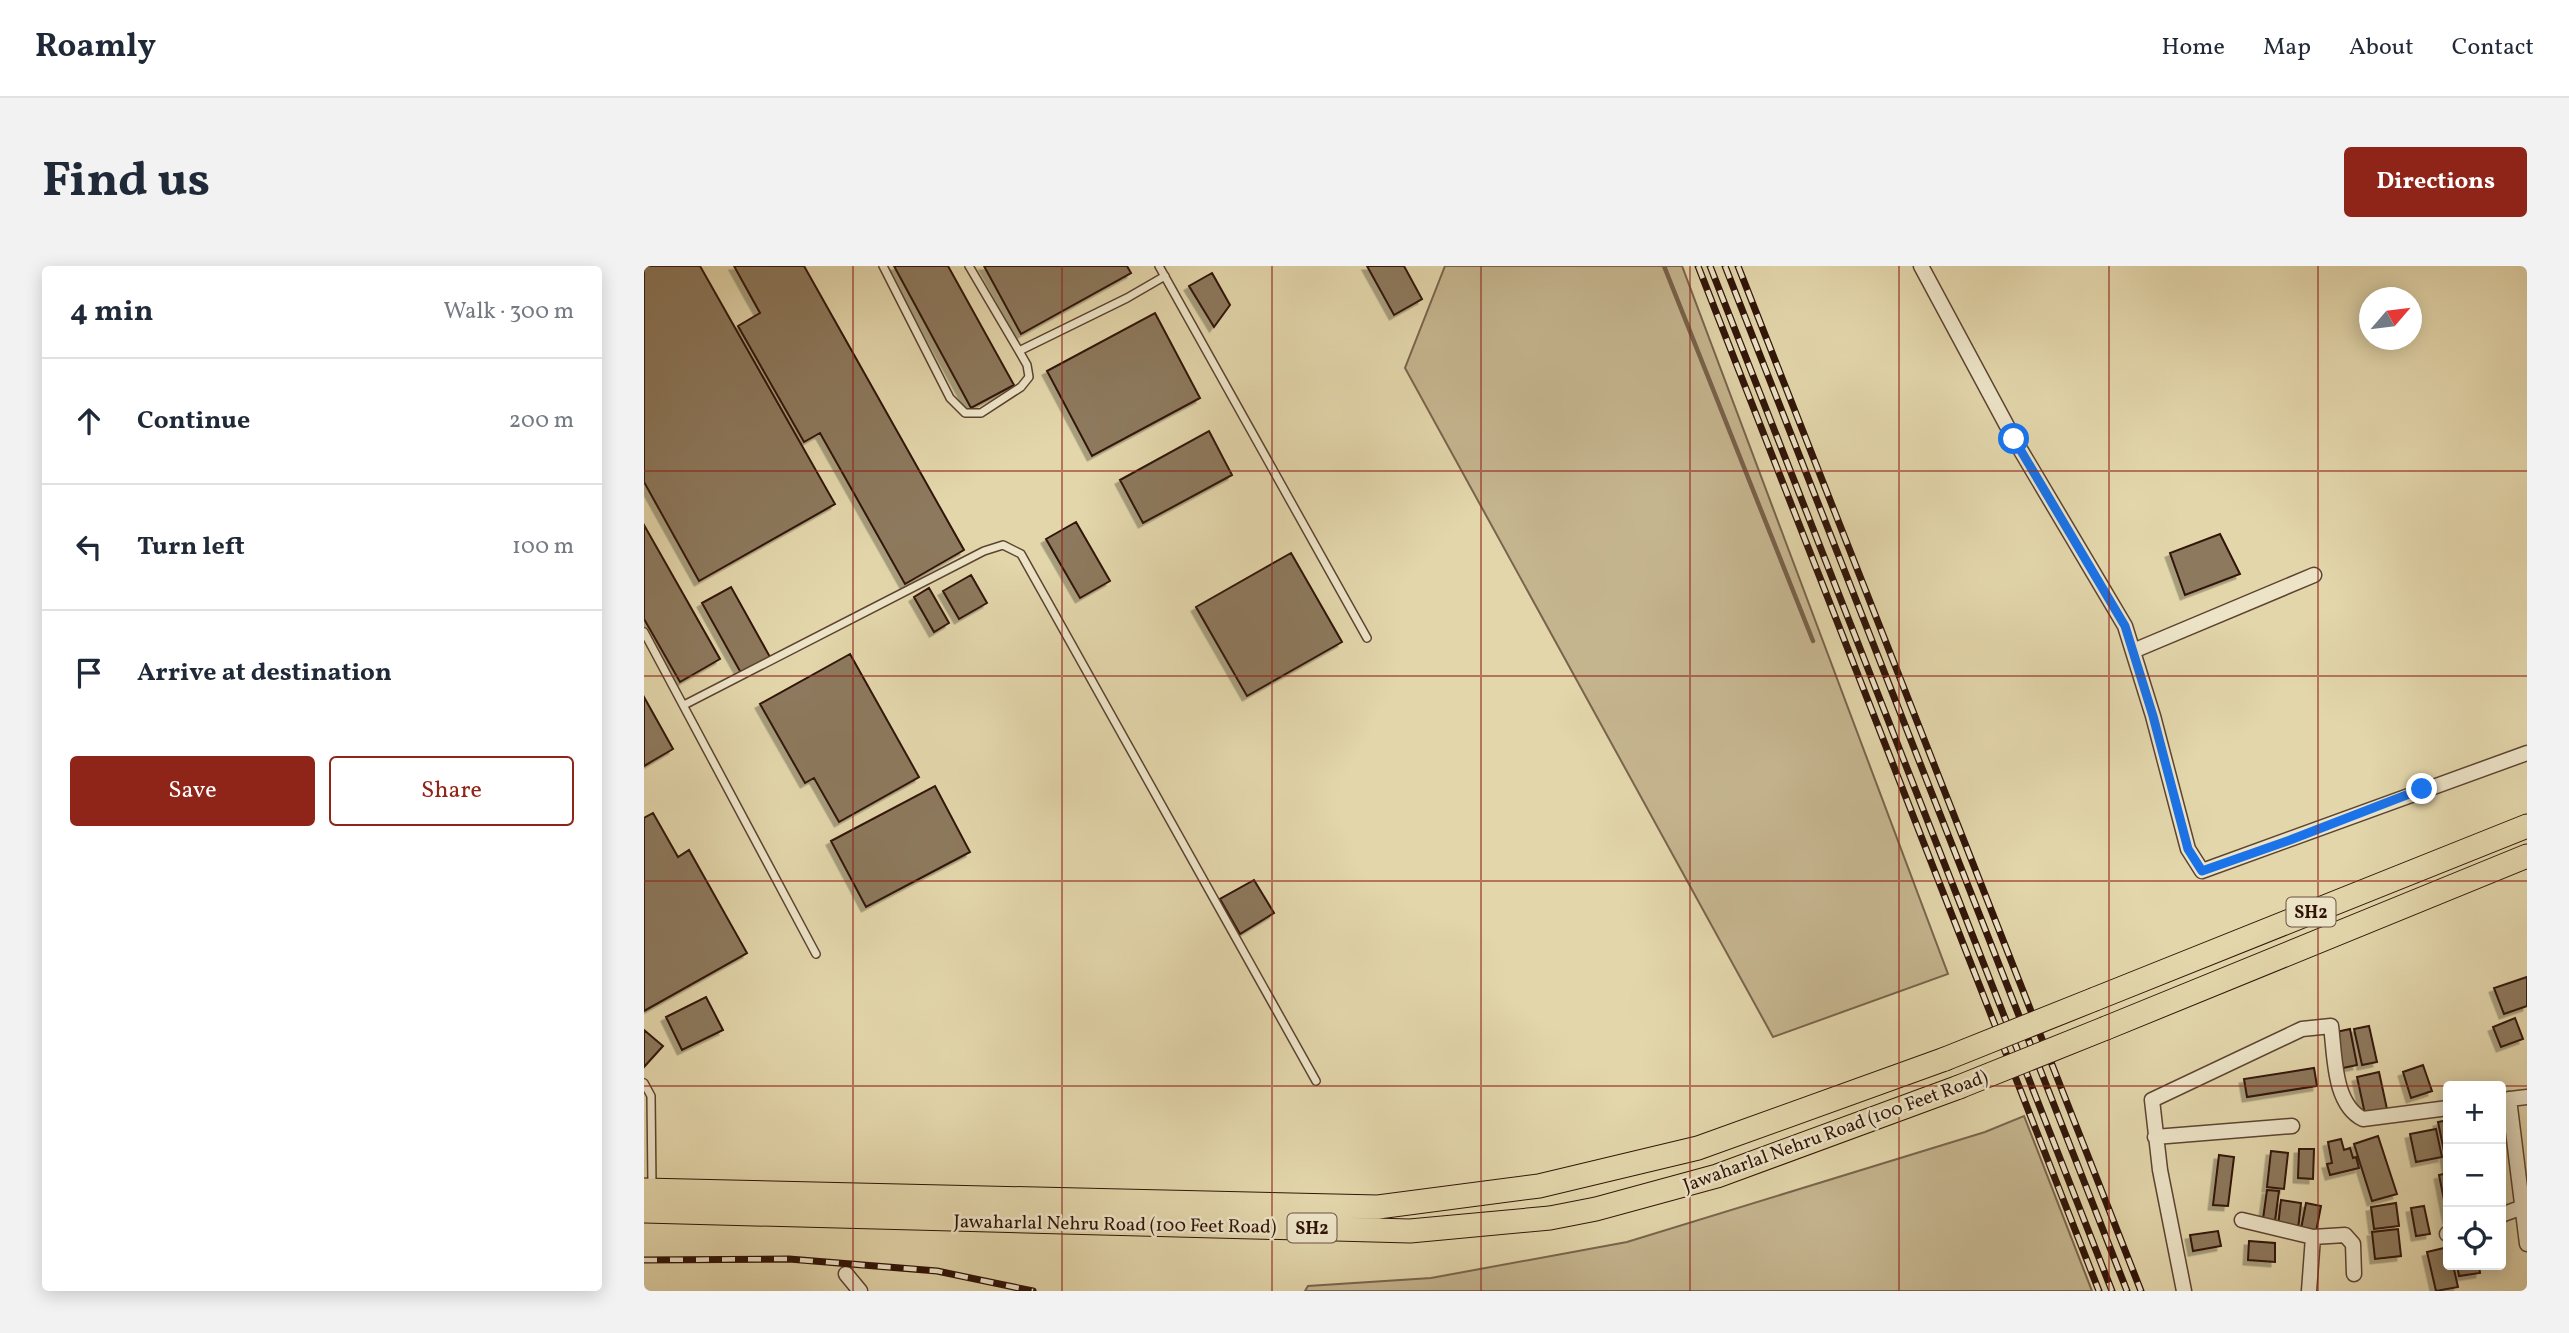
<!DOCTYPE html>
<html lang="en">
<head>
<meta charset="utf-8">
<style>
	body { margin:0; font-family:Vollkorn,serif; background:#f2f2f3; color:#1f2937 }
	.controls { position:absolute; right:21px; bottom:21px; display:grid; overflow:hidden; border-radius:7px; box-shadow:0 4px 18px #0003 }
	.controls button { width:63px; height:63px; display:grid; place-items:center; padding:0; border:0; border-bottom:2px solid #e0e1e3; background:#fff; color:#1f2937; font:35px sans-serif }
	.compass { position:absolute; left:1715px; top:21px; width:63px; height:63px; border-radius:50%; background:#fff; box-shadow:0 4px 18px #0003; rotate:62deg }
	.stop { position:absolute; width:21px; height:21px; margin:-16px; border:5px solid #1a73e8; border-radius:50%; background:#fff }
	.stop.end { background:#1a73e8; border-color:#fff; box-shadow:0 2px 7px #0008 }
	.list { margin:0; padding:0; list-style:none }
	h2 { display:flex; justify-content:space-between; align-items:center; height:91px; margin:0; padding:0 28px; font-size:30px }
	h2 small { font-size:23px; font-weight:400; color:#747a83 }
	.list li { display:grid; grid-template-columns:46px 1fr auto; gap:21px; align-items:center; box-sizing:border-box; height:126px; padding:0 28px; border-top:2px solid #e0e1e3 }
	.list b { display:block; font-size:26px; white-space:nowrap }
	.list em { font-size:23px; font-style:normal; color:#747a83 }
	.actions { display:flex; gap:14px; padding:21px 28px }
	.actions a { flex:1; padding:16px 0; border:2px solid #8f2418; border-radius:7px; text-align:center; font-size:24px; color:#8f2418 }
	.actions .main { background:#8f2418; color:#fff }
	.icon { flex:none; width:38px; height:38px; fill:none; stroke:currentColor; stroke-width:2; stroke-linecap:round; stroke-linejoin:round }
	.map { position:relative; flex:none; width:1883px; height:1025px; overflow:hidden; border-radius:7px }
	header { display:flex; align-items:center; gap:42px; box-sizing:border-box; height:98px; padding:0 35px; background:#fff; border-bottom:2px solid #e0e1e3 }
	header strong { font-size:33px }
	nav { display:flex; gap:38px; margin-inline-start:auto; font-size:24px }
	.intro { display:flex; align-items:center; justify-content:space-between; box-sizing:border-box; height:168px; padding:0 42px }
	h1 { margin:0; font-size:49px }
	.button { padding:18px 32px; border-radius:7px; background:#8f2418; color:#fff; font-size:24px; font-weight:700 }
	main { display:flex; gap:42px; padding:0 42px }
	aside { flex:1; background:#fff; border-radius:7px; box-shadow:0 4px 18px #0003 }
	.map>svg:first-child { display:block }
	.green { fill:#c5b58f; stroke:#7a644c; stroke-width:2 }
	.lines { fill:none; stroke-linecap:round; stroke-linejoin:round }
	.stream { stroke:#776149; stroke-width:4.5 }
	.building { fill:#8d795d; stroke:#301408; stroke-width:2; filter:url(#shadow) }
	.lane-casing { stroke:#5d4431; stroke-width:10 }
	.street-casing { stroke:#5d4431; stroke-width:17 }
	.primary-casing { stroke:#301408; stroke-width:25 }
	.lane { stroke:#ede4c8; stroke-width:7 }
	.street { stroke:#ede4c8; stroke-width:14 }
	.primary { stroke:#e3d6ab; stroke-width:23 }
	.rail-casing { stroke:#301408; stroke-width:7 }
	.rail { stroke:#ede4c8; stroke-width:4.5; stroke-dasharray:13; stroke-linecap:butt }
	.primary-bridge-casing { stroke:#301408; stroke-width:25; stroke-linecap:butt }
	.primary-bridge { stroke:#e3d6ab; stroke-width:23 }
	.route { stroke:#1a73e8; stroke-width:9 }
	.grid { fill:none; stroke:#8f2418; stroke-width:2; stroke-opacity:0.55 }
	.labels { text-anchor:middle; stroke-width:5; stroke-linejoin:round; paint-order:stroke }
	.shield { fill:#ede4c8; stroke:#695242; stroke-width:2 }
	.shield-label { font-size:18px; font-weight:bold; fill:#301408 }
	.street-label { font-size:19px; fill:#301408; stroke:#ede4c8 }
</style>
</head>
<body>
<header>
<strong>Roamly</strong>
<nav><a>Home</a><a>Map</a><a>About</a><a>Contact</a></nav>
</header>
<div class="intro"><h1>Find us</h1><a class="button">Directions</a></div>
<main>
<aside>
<h2>4 min<small>Walk · 300 m</small></h2>
<ul class="list">
<li><svg class="icon" aria-label="ahead" viewBox="0 0 24 24"><path d="M12 20V5M6 11l6-6 6 6"/></svg><div><b>Continue</b></div><em>200 m</em></li>
<li><svg class="icon" aria-label="left" viewBox="0 0 24 24"><path d="M17 20v-9H6M10 6l-5 5 5 5"/></svg><div><b>Turn left</b></div><em>100 m</em></li>
<li><svg class="icon" aria-label="arrive" viewBox="0 0 24 24"><path d="M6 21V4h12l-3 4 3 4H6"/></svg><div><b>Arrive at destination</b></div></li>
</ul>
<div class="actions"><a class="main">Save</a><a>Share</a></div>
</aside>
<div class="map">
<svg width="1883" height="1025" viewBox="0 0 1883 1025">
	<defs>
		<filter id="shadow"><feDropShadow dx="-4.5" dy="4.5" stdDeviation="0" flood-color="#0004"/></filter>
	</defs>
	<rect width="100%" height="100%" fill="#e3d6ab"/>
	<filter id="stains"><feTurbulence type="fractalNoise" baseFrequency=".00286" numOctaves="4"/><feColorMatrix values="0 0 0 0 .2 0 0 0 0 .09 0 0 0 0 .02 0 0 0 .5 -.17"/></filter>
	<radialGradient id="worn" r=".72"><stop offset=".6" stop-color="#630" stop-opacity="0"/><stop offset="1" stop-color="#630" stop-opacity=".3"/></radialGradient>
	<path class="green" d="M801,0H1038L1304,708L1129,771L761,102Z
		M1380,850L1448,1025H661L664,1020L787,1012L983,976L1341,866Z"/>
	<g class="lines">
		<path class="stream" d="M1020,0L1169,375"/>
	</g>
	<path class="building" d="M0,0H56L191,238L55,315L0,216Z
		M90,0H160L320,284L261,318L176,167L160,176L94,60L116,47Z
		M250,0H304L370,119L327,142Z
		M340,0H483L487,7L377,68Z
		M723,0H760L778,33L750,49Z
		M568,7L586,39L570,61L545,20Z
		M511,47L556,132L448,190L403,105Z
		M565,165L588,209L499,257L476,214Z
		M432,256L466,315L436,332L402,273Z
		M0,259L76,393L36,416L0,353Z
		M1576,268L1596,308L1541,329L1526,287Z
		M647,287L698,376L603,430L552,341Z
		M327,309L343,337L315,353L299,325Z
		M87,321L126,391L97,407L58,337Z
		M285,322L305,357L290,366L270,331Z
		M206,388L275,511L195,556L170,512L161,517L116,438Z
		M0,431L29,483L0,500Z
		M291,520L326,586L222,641L187,575Z
		M9,547L34,591L45,584L103,687L0,745V552Z
		M610,614L630,647L596,668L576,633Z
		M1883,711V740L1860,748L1850,722Z
		M62,731L79,764L38,784L22,751Z
		M1871,752L1879,773L1857,781L1849,761Z
		M1725,760L1733,796L1718,799L1710,763Z
		M1706,763L1713,799L1699,802L1692,766Z
		M0,764L19,780L0,801Z
		M1779,799L1788,825L1767,832L1759,806Z
		M1670,802L1673,820L1603,831L1600,813Z
		M1735,806L1743,843L1721,848L1713,811Z
		M1804,854V905L1794,856Z
		M1792,863L1798,891L1772,896L1766,868Z
		M1734,870L1753,928L1728,935L1710,878Z
		M1697,873L1700,884L1706,882L1709,892L1712,891L1715,902L1686,909L1683,898L1688,897L1684,876Z
		M1655,883H1670L1669,913L1654,912Z
		M1627,885L1644,887L1640,923L1623,921Z
		M1575,889L1590,891L1584,940L1569,939Z
		M1804,907V954L1795,909Z
		M1857,913L1861,940H1857Z
		M1623,924L1635,925L1631,955L1619,953Z
		M1637,934L1657,937L1654,963L1634,960Z
		M1662,937L1677,940L1672,966L1657,963Z
		M1752,937L1755,960L1730,963L1727,941Z
		M1780,940L1786,968L1772,970L1767,942Z
		M1754,963L1757,990L1731,993L1728,966Z
		M1574,965L1577,980L1549,985L1546,969Z
		M1605,975L1631,977V996L1604,994Z
		M1804,981V999H1809L1814,1021L1792,1025L1783,986Z
		M1813,999H1835L1836,1007L1815,1010Z"/>
	<g class="lines">
		<defs>
			<path id="lane" d="M239,0L306,132L321,147H337L377,121L385,111L383,99L375,85
				M325,0L375,85L483,32L521,10
				M515,0L723,372
				M0,366L172,688
				M40,439L340,285L359,279L377,288L672,815
				M0,817L7,830L8,920"/>
			<path id="street" d="M1277,0L1370,173L1481,360L1509,450L1544,583L1558,605L1883,487
				M1489,385L1670,309
				M1865,833L1883,978
				M1858,834L1883,831
				M1511,871L1648,860
				M1857,949L1879,941
				M1598,954L1669,971L1665,1025
				M1803,968L1804,967
				M1669,971L1701,969L1709,978L1710,1008
				M202,1008L216,1025
				M1540,1025L1516,904L1508,834L1658,763L1687,760C1691,789 1689,838 1719,853L1804,842"/>
			<path id="primary" d="M1451,733L1883,560
				M1462,762L1883,590
				M0,924L734,941L895,920L1054,882L1301,793
				M0,945L766,965L906,952L952,943L1073,910L1315,821"/>
		</defs>
		<use href="#lane" class="lane-casing"/>
		<use href="#street" class="street-casing"/>
		<use href="#primary" class="primary-casing"/>
		<use href="#lane" class="lane"/>
		<use href="#street" class="street"/>
		<use href="#primary" class="primary"/>
		<defs>
			<path id="rail" d="M1054,0L1455,1025
				M1066,0L1468,1025
				M1081,0L1483,1025
				M1094,0L1497,1025
				M0,994L145,993L293,1005L389,1025"/>
		</defs>
		<use href="#rail" class="rail-casing"/>
		<use href="#rail" class="rail"/>
		<defs>
			<path id="primary-bridge" d="M1301,793L1451,733
				M1315,821L1462,762"/>
		</defs>
		<use href="#primary-bridge" class="primary-bridge-casing"/>
		<use href="#primary-bridge" class="primary-bridge"/>
	</g>
	<g class="lines">
		<path class="route" d="M1370,173L1481,360L1509,450L1544,583L1558,605L1646,574L1778,523"/>
	</g>
	<path class="grid" d="M209,0V1025M418,0V1025M628,0V1025M837,0V1025M1046,0V1025M1255,0V1025M1465,0V1025M1674,0V1025M0,205H1883M0,410H1883M0,615H1883M0,820H1883"/>
	<g class="labels">
		<g class="shield">
			<rect x="1642.5" y="631.5" width="49" height="29" rx="5"/>
			<rect x="643.5" y="947.5" width="49" height="29" rx="5"/>
		</g>
		<g class="shield-label">
			<text x="1667" y="652">SH2</text>
			<text x="668" y="968">SH2</text>
		</g>
		<g class="street-label">
			<text transform="translate(1191 864) rotate(-20)" y="7">Jawaharlal Nehru Road (100 Feet Road)</text>
			<text transform="translate(471 957) rotate(1)" y="7">Jawaharlal Nehru Road (100 Feet Road)</text>
		</g>
	</g>
	<rect width="100%" height="100%" filter="url(#stains)"/>
	<rect width="100%" height="100%" fill="url(#worn)"/>
</svg>
<div class="controls">
<button>+</button>
<button>−</button>
<button><svg class="icon" aria-label="locate" viewBox="0 0 24 24"><circle cx="12" cy="12" r="6"/><path d="M12 2v4M12 18v4M2 12h4M18 12h4"/></svg></button>
</div>
<svg class="compass" viewBox="-18 -18 36 36"><path d="M0-13l5 13h-10z" fill="#e53935"/><path d="M0 13l5-13h-10z" fill="#747a83"/></svg>
<div class="stop" style="left:1370px;top:173px"></div>
<div class="stop end" style="left:1778px;top:523px"></div>
</div>
</main>
</body>
</html>
